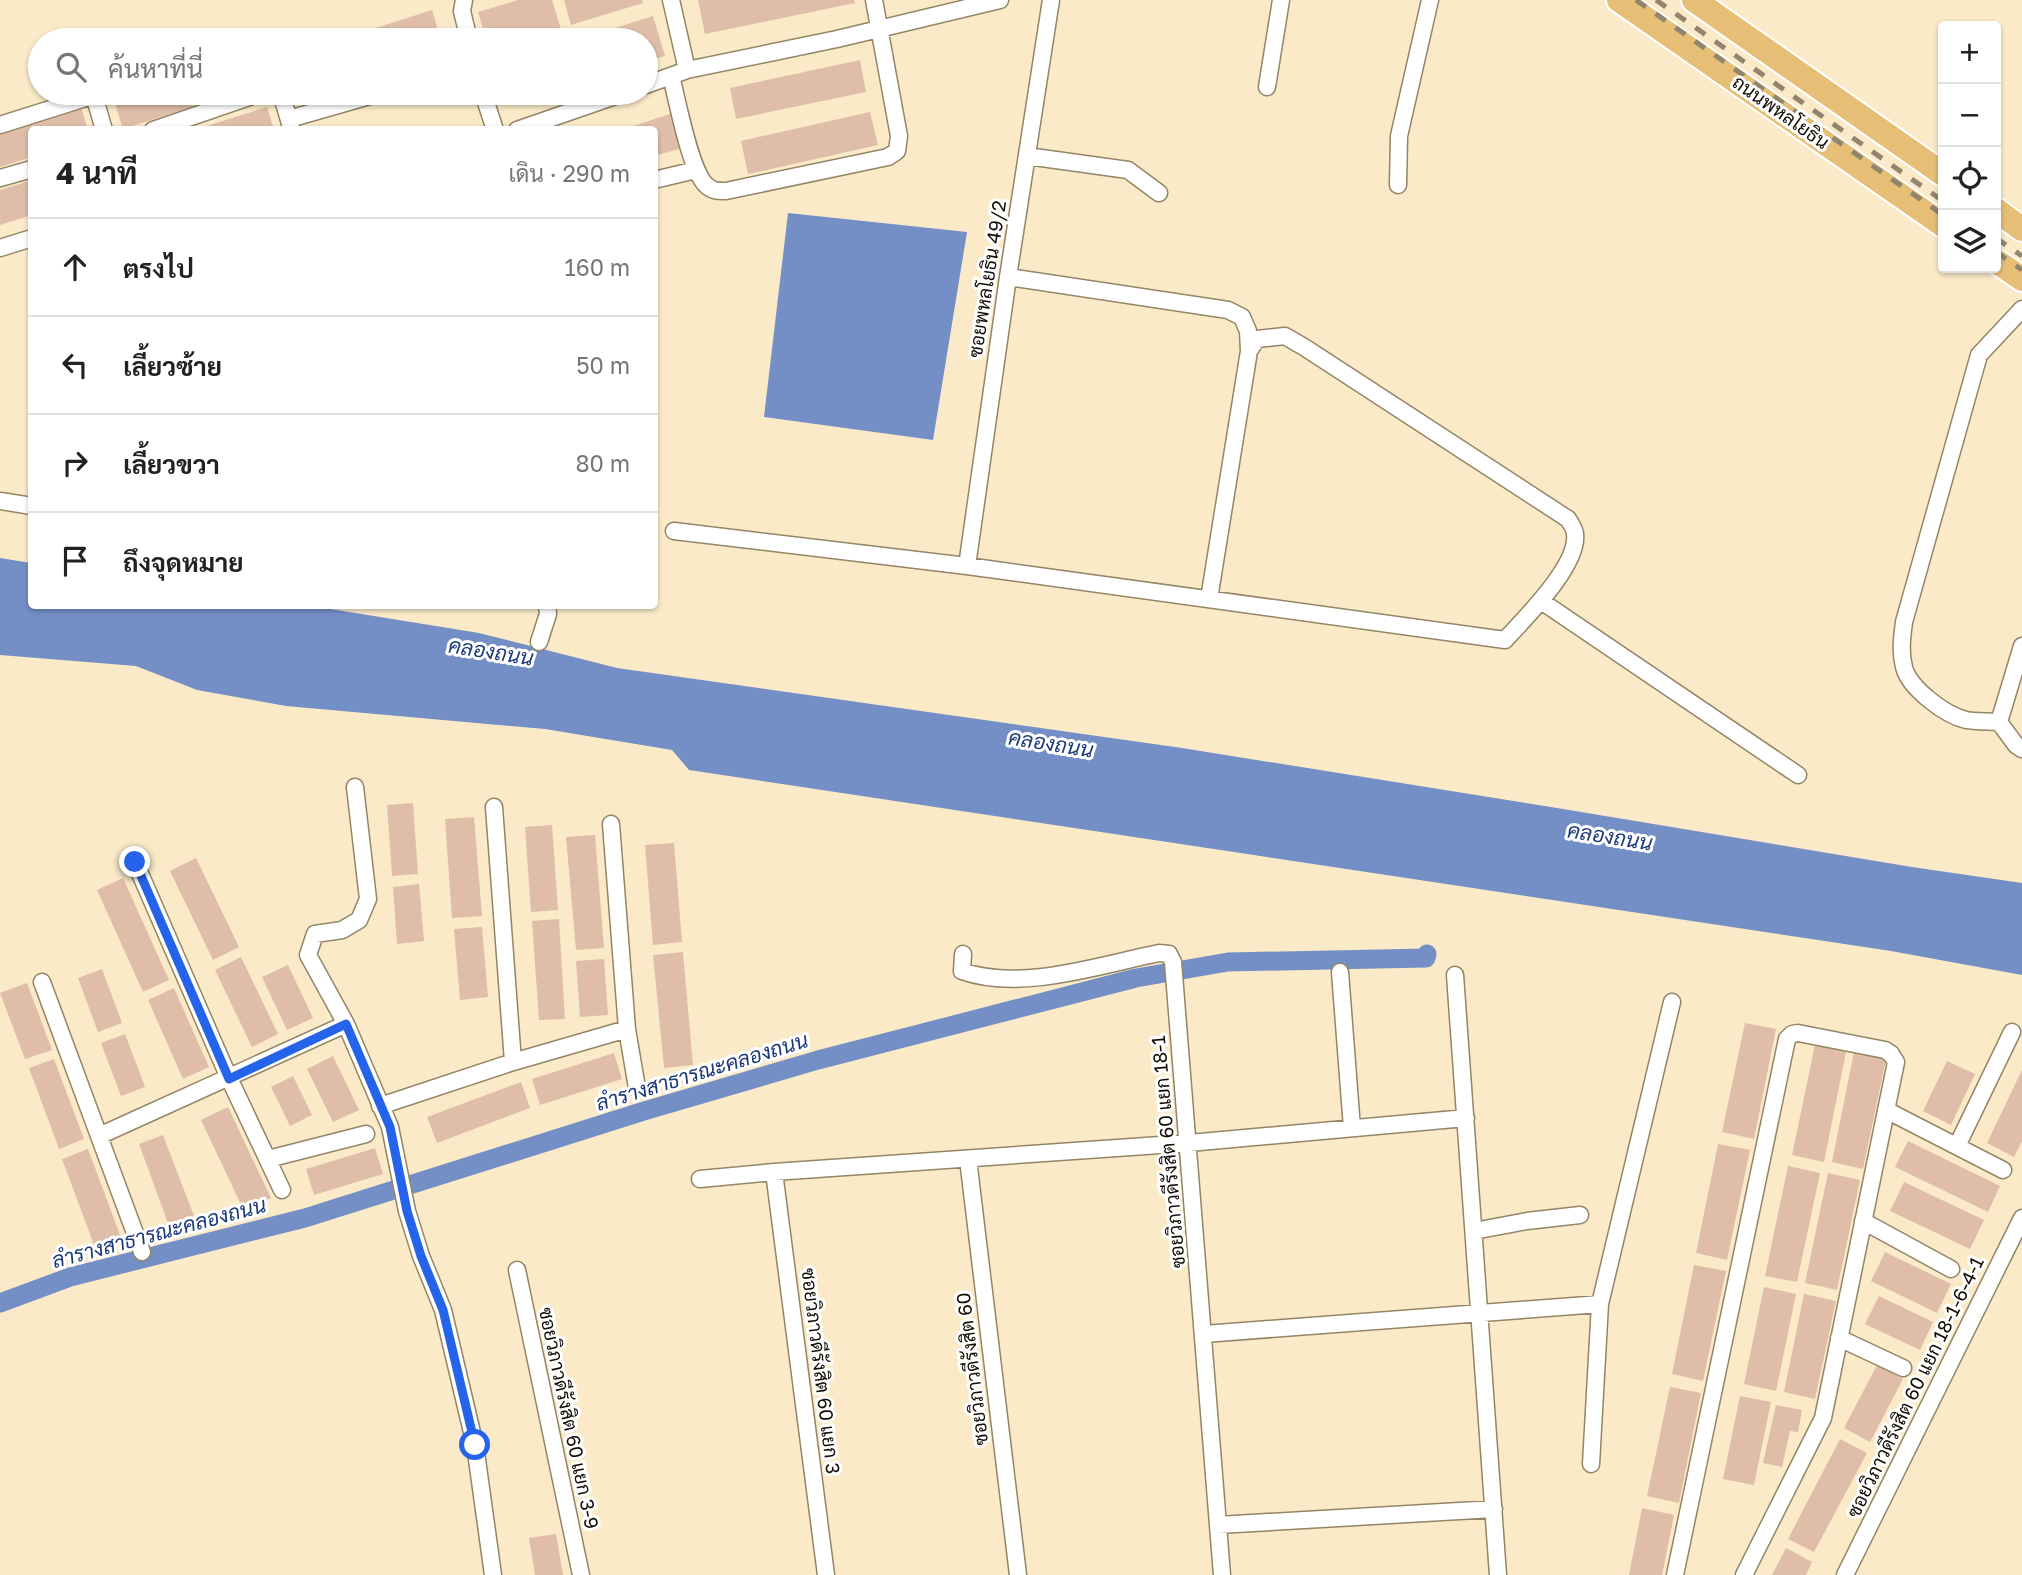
<!DOCTYPE html>
<html lang="th">
<head>
<meta charset="utf-8">
<style>
	body { margin:0; font-family:"Golos Text",Sarabun,sans-serif; background:#f6f6f6; color:#222 }
	.controls { position:absolute; right:21px; top:21px; display:grid; overflow:hidden; border-radius:7px; box-shadow:0 2px 5px #0004 }
	.controls button { width:63px; height:63px; display:grid; place-items:center; padding:0; border:0; border-bottom:2px solid #e0e0e0; background:#fff; color:#222; font:35px sans-serif }
	.stop { position:absolute; width:21px; height:21px; margin:-16px; border:5px solid #2563eb; border-radius:50%; background:#fff }
	.stop.end { background:#2563eb; border-color:#fff; box-shadow:0 2px 7px #0008 }
	.list { margin:0; padding:0; list-style:none }
	h2 { display:flex; justify-content:space-between; align-items:center; height:91px; margin:0; padding:0 28px; font-size:30px }
	h2 small { font-size:23px; font-weight:400; color:#767676 }
	.list li { display:grid; grid-template-columns:46px 1fr auto; gap:21px; align-items:center; box-sizing:border-box; height:98px; padding:0 28px; border-top:2px solid #e0e0e0 }
	.list b { display:block; font-size:26px; white-space:nowrap }
	.list em { font-size:23px; font-style:normal; color:#767676 }
	.icon { flex:none; width:38px; height:38px; fill:none; stroke:currentColor; stroke-width:2; stroke-linecap:round; stroke-linejoin:round }
	.map { position:relative; flex:none; width:2022px; height:1575px; overflow:hidden }
	.search { position:absolute; background:#fff; box-shadow:0 2px 5px #0004; left:28px; top:28px; width:630px; height:77px; display:flex; align-items:center; gap:18px; box-sizing:border-box; padding:0 24px; border-radius:38px; color:#767676; font-size:26px }
	.panel { position:absolute; background:#fff; box-shadow:0 2px 5px #0004; left:28px; top:126px; width:630px; height:483px; border-radius:7px }
	.map>svg:first-child { display:block }
	.water { fill:#748fc6 }
	.lines { fill:none; stroke-linecap:round; stroke-linejoin:round }
	.canal { stroke:#748fc6; stroke-width:19 }
	.building { fill:#dfbda9 }
	.minor-casing { stroke:#938565; stroke-width:19 }
	.primary-casing { stroke:#fff; stroke-width:28 }
	.minor { stroke:#fff; stroke-width:16 }
	.primary { stroke:#e7be76; stroke-width:24 }
	.rail { stroke:#90856e; stroke-width:5; stroke-dasharray:12 12; stroke-linecap:butt }
	.route { stroke:#2563eb; stroke-width:9 }
	.labels { text-anchor:middle; stroke-width:6; stroke-linejoin:round; paint-order:stroke }
	.street-label { font-size:19px; fill:#120d03; stroke:#fff }
	.water-label { font-size:21px; font-style:italic; fill:#1c397c; stroke:#fff }
</style>
</head>
<body>
<div class="map">
<svg width="2022" height="1575" viewBox="0 0 2022 1575">
	<rect width="100%" height="100%" fill="#faeac8"/>
	<path class="water" d="M788,213L967,232L933,440L764,417Z
		M0,558L31,563L32,606H312L479,633L617,668L1182,748L1551,807L1912,867L2022,883V975L1891,951L689,770L672,750L545,729L286,706L197,690L136,666L0,655Z"/>
	<g class="lines">
		<path class="canal" d="M0,1303L70,1277L305,1218L644,1111L818,1060L1136,978L1228,962L1426,958L1427,954"/>
	</g>
	<path class="building" d="M518,0H552L561,29L524,40H486L478,12Z
		M564,0H642L643,3L571,25Z
		M698,0H854L855,3L705,34Z
		M432,10L441,40H338Z
		M653,16L665,56L646,62V40H577Z
		M860,60L866,92L736,119L730,88Z
		M128,93H235L123,129L113,97Z
		M513,93H543L515,102Z
		M81,107L88,130H32V157L0,167V133Z
		M267,107L274,130H197V129Z
		M870,112L878,145L748,174L741,141Z
		M673,113L683,148L654,156V130H621Z
		M32,180V215L0,225V190Z
		M413,803L418,874L392,876L387,805Z
		M474,817L482,916L452,918L445,819Z
		M552,825L558,910L531,912L525,827Z
		M595,835L604,948L576,950L566,837Z
		M674,843L682,942L653,945L645,845Z
		M196,858L239,947L213,960L170,871Z
		M123,878L169,980L143,992L97,890Z
		M419,884L424,941L397,944L393,887Z
		M559,919L565,1019L539,1020L532,921Z
		M482,927L488,997L460,1000L454,929Z
		M683,952L693,1065L664,1068L653,955Z
		M241,957L278,1034L252,1047L215,970Z
		M604,959L608,1015L580,1017L576,961Z
		M288,965L313,1018L287,1030L262,977Z
		M102,969L122,1023L98,1032L78,978Z
		M27,983L52,1050L25,1059L0,993Z
		M174,988L209,1067L183,1079L148,1000Z
		M1745,1023L1776,1029L1754,1139L1722,1132Z
		M125,1034L145,1087L121,1096L101,1043Z
		M1815,1045L1846,1052L1824,1162L1792,1155Z
		M1854,1052L1886,1059L1863,1169L1832,1162Z
		M614,1053L622,1079L540,1105L532,1079Z
		M333,1056L359,1110L333,1122L307,1069Z
		M54,1059L84,1139L59,1149L29,1068Z
		M1947,1061L1975,1074L1951,1125L1923,1111Z
		M2022,1070V1141L2014,1157L1987,1143Z
		M293,1076L312,1115L290,1126L271,1087Z
		M521,1082L530,1108L437,1143L427,1117Z
		M228,1107L271,1198L244,1211L201,1120Z
		M163,1135L194,1216L169,1226L139,1144Z
		M1908,1141L2000,1186L1988,1212L1895,1167Z
		M1718,1144L1750,1150L1727,1260L1696,1253Z
		M375,1148L383,1174L314,1195L306,1169Z
		M88,1149L123,1243L97,1253L62,1159Z
		M1788,1166L1820,1173L1797,1282L1765,1276Z
		M1828,1173L1860,1180L1837,1290L1805,1283Z
		M1904,1182L1984,1220L1970,1249L1890,1211Z
		M1885,1252L1951,1284L1937,1313L1871,1281Z
		M1694,1265L1726,1271L1703,1381L1672,1374Z
		M1764,1287L1796,1294L1776,1391L1744,1384Z
		M1804,1294L1836,1301L1815,1399L1784,1392Z
		M1879,1296L1933,1322L1920,1350L1865,1324Z
		M1877,1365L1903,1379L1870,1442L1844,1428Z
		M1670,1387L1701,1393L1679,1503L1647,1496Z
		M1740,1396L1771,1402L1754,1485L1723,1479Z
		M1776,1405L1802,1410L1798,1432L1790,1431L1782,1467L1763,1463Z
		M1840,1439L1867,1453L1814,1552L1788,1539Z
		M1642,1508L1674,1515L1662,1575H1629Z
		M556,1534L563,1575H535L529,1538Z
		M1786,1548L1812,1562L1806,1575H1772Z"/>
	<g class="lines">
		<defs>
			<path id="minor" d="M464,0L462,11L469,40
				M671,0L687,70
				M671,76C677,99 690,170 706,185C712,191 717,191 726,191L888,157L897,151L899,136L874,0
				M646,85L687,70L837,39L1000,0
				M1267,87L1281,0
				M281,93L291,127
				M483,93L495,130
				M94,95L104,130
				M289,119L380,93
				M0,125L101,93
				M153,130L261,93
				M517,130L624,93
				M1027,156L1128,170L1159,193
				M0,178L32,169
				M654,180L696,170
				M1398,185L1399,136L1430,0
				M0,248L32,238
				M1008,277L1228,310L1242,317L1248,331L1249,351
				M0,501L32,506
				M674,531L967,566L1505,640C1525,618 1579,565 1575,534C1575,529 1571,524 1568,519L1304,347L1285,336L1257,339L1249,351L1209,599
				M967,566L1008,277L1051,0
				M1541,601L1798,775
				M539,642L548,614L547,606
				M1999,722C1989,721 1976,722 1966,720C1945,715 1909,688 1904,667C1900,652 1902,637 1904,622L1979,355L2022,309
				M1999,722L2022,646
				M1999,722L2016,745L2022,749
				M355,787L368,899L359,920L342,930L315,934L308,955L346,1024L390,1127L407,1211L421,1256L443,1310L475,1445L493,1575
				M611,824L627,1029L637,1088
				M135,862L229,1078L282,1190
				M963,954L962,971C1021,992 1099,965 1159,953L1169,954L1173,962L1222,1575
				M1340,972L1352,1128
				M1455,975L1498,1575
				M42,982L99,1136
				M513,1062L627,1029
				M380,1106L513,1062L494,807
				M1886,1110L2003,1170
				M1957,1146L2012,1032
				M268,1159L366,1134
				M968,1159L1018,1575
				M774,1172L826,1575
				M700,1179L774,1172L1189,1143L1466,1118
				M1863,1221L1951,1269
				M1474,1231L1527,1221L1580,1215
				M142,1252L99,1136L346,1024
				M517,1270L581,1575
				M1204,1334L1600,1304
				M1839,1338L1903,1368
				M1591,1464L1600,1304L1672,1002
				M1218,1525L1494,1509
				M1675,1575L1787,1039L1792,1034L1798,1033L1885,1050L1891,1054L1896,1062L1823,1418L1744,1575
				M1845,1575L2022,1218"/>
			<path id="primary" d="M1619,0L1943,225
				M1694,0L1943,174
				M1996,210L2022,229
				M1996,261L2022,279"/>
		</defs>
		<use href="#minor" class="minor-casing"/>
		<use href="#primary" class="primary-casing"/>
		<use href="#minor" class="minor"/>
		<use href="#primary" class="primary"/>
		<path class="rail" d="M1636,0L1943,215
			M1656,0L1943,201
			M1996,238L2022,256
			M1996,252L2022,270"/>
	</g>
	<g class="lines">
		<path class="route" d="M135,862L229,1079L346,1024L390,1127L407,1211L421,1256L443,1310L475,1445"/>
	</g>
	<g class="labels">
		<g class="street-label">
			<text transform="translate(1781 112) rotate(35)" y="7">ถนนพหลโยธิน</text>
			<text transform="translate(987 279) rotate(-81)" y="7">ซอยพหลโยธิน 49/2</text>
			<text transform="translate(1168 1152) rotate(-95)" y="7">ซอยวิภาวดีรังสิต 60 แยก 18-1</text>
			<text transform="translate(972 1369) rotate(-97)" y="7">ซอยวิภาวดีรังสิต 60</text>
			<text transform="translate(821 1371) rotate(83)" y="7">ซอยวิภาวดีรังสิต 60 แยก 3</text>
			<text transform="translate(1915 1387) rotate(-64)" y="7">ซอยวิภาวดีรังสิต 60 แยก 18-1-6-4-1</text>
			<text transform="translate(569 1418) rotate(78)" y="7">ซอยวิภาวดีรังสิต 60 แยก 3-9</text>
		</g>
		<g class="water-label">
			<text transform="translate(491 652) rotate(9)" y="7">คลองถนน</text>
			<text transform="translate(1051 744) rotate(9)" y="7">คลองถนน</text>
			<text transform="translate(1610 837) rotate(9)" y="7">คลองถนน</text>
			<text transform="translate(702 1072) rotate(-17)" y="7">ลำรางสาธารณะคลองถนน</text>
			<text transform="translate(159 1233) rotate(-15)" y="7">ลำรางสาธารณะคลองถนน</text>
		</g>
	</g>
</svg>
<div class="controls">
<button>+</button>
<button>−</button>
<button><svg class="icon" aria-label="locate" viewBox="0 0 24 24"><circle cx="12" cy="12" r="6"/><path d="M12 2v4M12 18v4M2 12h4M18 12h4"/></svg></button>
<button><svg class="icon" aria-label="layers" viewBox="0 0 24 24"><path d="M12 4l9 5-9 5-9-5zM3 14l9 5 9-5"/></svg></button>
</div>
<div class="stop" style="left:475px;top:1445px"></div>
<div class="stop end" style="left:135px;top:862px"></div>
<div class="search"><svg class="icon" aria-label="search" viewBox="0 0 24 24"><circle cx="10" cy="10" r="6"/><path d="M15 15l6 6"/></svg>ค้นหาที่นี่</div>
<section class="panel">
<h2>4 นาที<small>เดิน · 290 m</small></h2>
<ul class="list">
<li><svg class="icon" aria-label="ahead" viewBox="0 0 24 24"><path d="M12 20V5M6 11l6-6 6 6"/></svg><div><b>ตรงไป</b></div><em>160 m</em></li>
<li><svg class="icon" aria-label="left" viewBox="0 0 24 24"><path d="M17 20v-9H6M10 6l-5 5 5 5"/></svg><div><b>เลี้ยวซ้าย</b></div><em>50 m</em></li>
<li><svg class="icon" aria-label="right" viewBox="0 0 24 24"><path d="M7 20v-9h11M14 6l5 5-5 5"/></svg><div><b>เลี้ยวขวา</b></div><em>80 m</em></li>
<li><svg class="icon" aria-label="arrive" viewBox="0 0 24 24"><path d="M6 21V4h12l-3 4 3 4H6"/></svg><div><b>ถึงจุดหมาย</b></div></li>
</ul>
</section>
</div>
</body>
</html>
